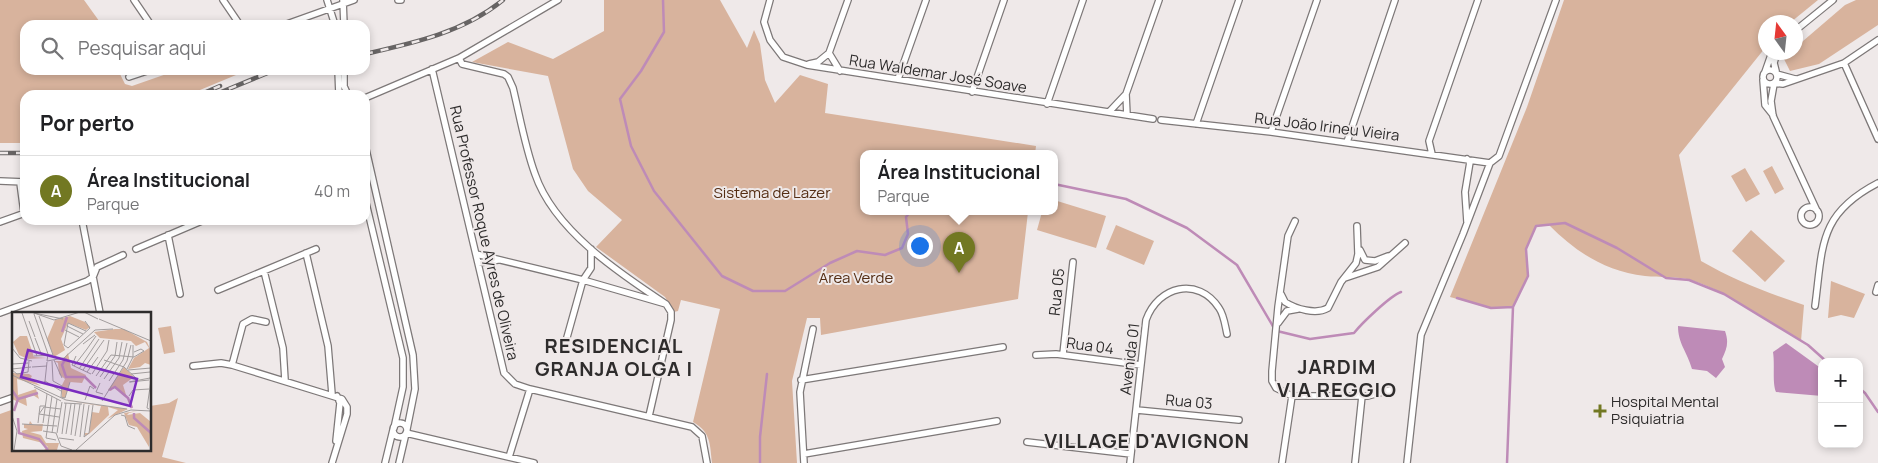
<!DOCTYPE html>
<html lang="pt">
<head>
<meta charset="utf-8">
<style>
	body { margin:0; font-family:Manrope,sans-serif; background:#f6f6f6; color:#202124 }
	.controls { position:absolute; right:15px; bottom:15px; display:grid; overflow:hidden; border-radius:10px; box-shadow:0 2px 8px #0003 }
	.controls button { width:45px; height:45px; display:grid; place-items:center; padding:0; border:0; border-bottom:1px solid #e0e0e0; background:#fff; color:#202124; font:25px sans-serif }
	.compass { position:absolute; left:1758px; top:15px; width:45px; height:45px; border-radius:50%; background:#fff; box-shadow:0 2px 8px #0003; rotate:345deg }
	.you { position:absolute; left:919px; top:245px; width:18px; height:18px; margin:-12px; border:4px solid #fff; border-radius:50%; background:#1a73e8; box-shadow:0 0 0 8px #1a73e833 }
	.badge { display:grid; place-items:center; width:32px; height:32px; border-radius:50%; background:#727822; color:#fff; font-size:16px; font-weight:700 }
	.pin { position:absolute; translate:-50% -41px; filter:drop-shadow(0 1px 2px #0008) }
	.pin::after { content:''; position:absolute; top:26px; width:18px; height:15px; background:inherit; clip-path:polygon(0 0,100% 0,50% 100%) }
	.popup { position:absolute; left:860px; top:150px; width:198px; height:65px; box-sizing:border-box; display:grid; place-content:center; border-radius:10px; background:#fff; filter:drop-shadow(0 1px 4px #0005); font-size:16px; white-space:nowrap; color:#757577 }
	.popup b { font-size:19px; color:#202124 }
	.popup::after { content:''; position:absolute; left:50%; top:100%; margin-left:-10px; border:10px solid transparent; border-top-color:#fff }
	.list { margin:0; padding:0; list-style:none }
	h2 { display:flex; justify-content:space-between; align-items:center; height:65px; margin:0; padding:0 20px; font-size:21px }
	h2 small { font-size:16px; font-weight:400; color:#757577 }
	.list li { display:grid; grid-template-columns:32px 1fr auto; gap:15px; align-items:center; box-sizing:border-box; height:70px; padding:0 20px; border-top:1px solid #e0e0e0 }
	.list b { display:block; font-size:19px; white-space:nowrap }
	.list p { margin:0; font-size:16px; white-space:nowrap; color:#757577 }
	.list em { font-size:16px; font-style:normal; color:#757577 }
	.icon { flex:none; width:28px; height:28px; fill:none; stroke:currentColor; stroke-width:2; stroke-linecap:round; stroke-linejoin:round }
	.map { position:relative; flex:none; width:1878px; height:463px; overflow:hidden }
	.search { position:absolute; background:#fff; box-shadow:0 2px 8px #0003; left:20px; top:20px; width:350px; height:55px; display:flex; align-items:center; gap:12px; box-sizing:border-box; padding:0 18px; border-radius:15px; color:#757577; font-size:19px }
	.panel { position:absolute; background:#fff; box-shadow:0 2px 8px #0003; left:20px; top:90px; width:350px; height:135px; border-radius:15px }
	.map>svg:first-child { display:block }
	.green { fill:#d8b39d }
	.water { fill:#be8bb7 }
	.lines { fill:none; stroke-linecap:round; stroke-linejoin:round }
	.stream { stroke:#be8bb7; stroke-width:2.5 }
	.street-casing { stroke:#7d7878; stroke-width:8 }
	.street { stroke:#fff; stroke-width:5.5 }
	.rail-casing { stroke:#676464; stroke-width:4.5 }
	.rail { stroke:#efe9e9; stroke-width:2.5; stroke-dasharray:8; stroke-linecap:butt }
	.poi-dot { fill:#727822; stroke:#efe9e9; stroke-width:2 }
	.labels { text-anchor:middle; stroke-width:4; stroke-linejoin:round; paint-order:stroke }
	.street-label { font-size:15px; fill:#2e2c2c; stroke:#efe9e9 }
	.park-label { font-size:15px; fill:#542d13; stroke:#efe9e9 }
	.poi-label { font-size:15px; fill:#2e2c2c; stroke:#efe9e9; text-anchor:start }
	.district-label { font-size:20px; font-weight:bold; letter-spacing:1px; fill:#2e2c2c; stroke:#efe9e9 }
	.inset-river { fill:none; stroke:#be8bb7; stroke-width:2.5 }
	.inset-road { fill:none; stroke:#a29d9d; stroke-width:1 }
	.view { fill:#7b2cbf; fill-opacity:0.15; stroke:#7b2cbf; stroke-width:2.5 }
	.inset-edge { fill:none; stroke:#2e2c2c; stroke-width:2.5 }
</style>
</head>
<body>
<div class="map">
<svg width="1878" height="463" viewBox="0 0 1878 463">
	<rect width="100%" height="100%" fill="#efe9e9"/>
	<path class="green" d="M0,0H84L102,25H25V70H118L125,84L132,86L178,70H248L188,95H25V143H0Z
		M604,0H720L747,48L754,30L760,44L765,80L775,103L800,75L828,84L825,113L1036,146L1035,154H864V212H1028L1018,299L821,335L820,318H807L792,381L797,463H712C710,445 711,432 693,422L720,309L681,300L678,311L674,312L665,297L596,247L622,220L588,191L573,169L548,76L472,62L508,42L553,59L604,31Z
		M1564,0H1818L1791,22H1766L1765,48L1679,155L1701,261C1734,280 1768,293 1804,305L1801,341C1765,320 1731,293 1691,280C1677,276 1660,278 1645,276C1605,271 1577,253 1549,225L1536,226L1526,249L1528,276L1513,307L1491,308L1450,297L1527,107Z
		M1856,0H1878V25L1819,64L1790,71L1783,57L1789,53L1796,52V47L1845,5Z
		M1772,166L1784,189L1775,194L1763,171Z
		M1745,168L1760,194L1746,202L1731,176Z
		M1054,200L1106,216L1096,248L1037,230L1042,212H1054Z
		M1116,225L1154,241L1144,265L1106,249Z
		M1751,230L1785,261L1765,282L1732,251Z
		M1831,281L1865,294L1854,318L1841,315L1828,318Z
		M171,326L175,352L164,354L158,328Z
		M178,398L162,457L186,463H0V414L14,409V449H150V406L169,403Z"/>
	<path class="water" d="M1678,326L1725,331C1729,342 1727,349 1722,359L1725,367L1716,378L1707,371L1692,369C1687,351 1678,344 1678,326Z
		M1786,343L1822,369V396L1776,392C1772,383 1775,364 1773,352Z"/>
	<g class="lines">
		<path class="stream" d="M663,0L664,32L641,71L620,99L631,146L654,191L722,276L753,291H785L830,263L857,251L885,255L902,248L908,234L906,217L910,212
			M1054,184L1126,199L1187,228L1237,265L1274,328
			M1457,298L1491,308L1513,307L1528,276L1526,249L1536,226L1565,223L1617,248L1666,278L1689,280L1724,294L1808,345L1827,362
			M1277,331L1310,339L1354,333C1362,323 1390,296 1401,292
			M1859,388L1865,393L1878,412
			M760,463V437L767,374
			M1507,463L1513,307"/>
		<defs>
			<path id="street" d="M134,0L151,25
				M223,0L240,25
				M327,0L335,25
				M343,0L344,25
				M398,0H401
				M770,0L764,22L770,40L783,57L807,65L1153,119
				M284,25L354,0
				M1796,30L1833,0
				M829,53L840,71
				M459,58L462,64L504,74L508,77L513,88C520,117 525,147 535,174C554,230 619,273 666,304
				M1844,63L1878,139
				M809,64L818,62L829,53L848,0
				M432,69L504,373L515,384L530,389L692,427L702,436L707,463
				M1763 77a7 7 0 1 1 14 0a7 7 0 1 1-14 0Z
				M338,70L339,95
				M344,70V86L348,95
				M1776,71L1774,63L1777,52
				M1765,72L1772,52
				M1777,74L1795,79
				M129,77L150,70
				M898,79L926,0
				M1763,80L1765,105L1773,115
				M1775,83L1783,84L1844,63L1878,40
				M1774,84L1771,101L1773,116L1817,211
				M972,92L1004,0
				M1126,94L1127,115
				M365,98L459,58L558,0
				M1047,104L1083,0
				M1109,112L1126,94L1159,0
				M1161,120L1271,132L1490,163
				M1196,124L1239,0
				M1271,132L1317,0
				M1347,142L1395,0
				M365,145L413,355L415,389L407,429
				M1432,154L1429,141L1478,0
				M1490,163L1499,156L1556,0
				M0,181L25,182
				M20,183L24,213
				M365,199L403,358V387L394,428
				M1801 216a9 9 0 1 1 18 0a9 9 0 1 1-18 0Z
				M82,220L100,313
				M1295,221L1288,236L1278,307L1272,371V381L1276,388L1292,396H1368L1390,390
				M0,222L25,213
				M1467,222L1465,192L1470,162L1467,159
				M168,235L180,294
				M136,249L204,220
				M1360,250L1365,260L1375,261L1388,256
				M306,253L328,346L332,394
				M476,254L583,280L666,304L671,312V320L649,416
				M478,263L498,260
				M264,271L283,348L285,380
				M1345,278L1378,267L1405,243
				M218,290L316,249
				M1876,292L1878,285
				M1281,294L1285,302C1296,309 1316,315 1328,308L1341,282L1356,263L1358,254L1357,226
				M1815,306C1823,246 1818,214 1878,183
				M0,313L87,281L93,277L97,267L123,255
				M1278,323L1287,311L1298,309
				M564,348L583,280L591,268V249
				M1063,354L1073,262
				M1036,355L1056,354L1141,365
				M232,365L243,324L252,319L266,322
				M193,366L221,363L232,365L342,399L347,407V414L332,463
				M801,380L1003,347
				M0,402L14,397
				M1137,410L1239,420
				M393 430a7 7 0 1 1 14 0a7 7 0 1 1-14 0Z
				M336,441L340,403L337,396
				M1027,442L1131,454
				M804,454L997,421
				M509,457L530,389
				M385,463L393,430
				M399,463L406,433L534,463
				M804,463L800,392L813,329
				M1130,463L1146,320C1158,286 1198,276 1219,308C1224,315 1225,325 1227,334
				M1282,463L1292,396
				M1355,463L1362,396
				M1407,463L1421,335L1463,234L1490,163"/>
		</defs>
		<use href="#street" class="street-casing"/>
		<use href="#street" class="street"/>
		<defs>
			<path id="rail" d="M365,54C414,43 464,32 503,0
				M199,95L220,86
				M214,95L270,72L281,70
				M0,153H25"/>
		</defs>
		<use href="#rail" class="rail-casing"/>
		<use href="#rail" class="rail"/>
	</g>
	<path class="poi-dot" d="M1597.5 403.5h5v5h5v5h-5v5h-5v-5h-5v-5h5z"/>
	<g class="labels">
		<g class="street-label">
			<text transform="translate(938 74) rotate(9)" y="5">Rua Waldemar José Soave</text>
			<text transform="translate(1327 127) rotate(7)" y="5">Rua João Irineu Vieira</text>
			<text transform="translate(484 233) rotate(77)" y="5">Rua Professor Roque Ayres de Oliveira</text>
			<text transform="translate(1057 292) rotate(-84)" y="5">Rua 05</text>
			<text transform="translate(1090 346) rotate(8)" y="5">Rua 04</text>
			<text transform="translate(1130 359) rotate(-83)" y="5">Avenida 01</text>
			<text transform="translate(1189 402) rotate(5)" y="5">Rua 03</text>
		</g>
		<g class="park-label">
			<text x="772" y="198">Sistema de Lazer</text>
			<text x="856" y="283">Área Verde</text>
		</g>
		<g class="poi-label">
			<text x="1611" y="407">Hospital Mental<tspan x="1611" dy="17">Psiquiatria</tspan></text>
		</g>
		<g class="district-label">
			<text x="614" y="353">RESIDENCIAL<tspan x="614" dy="23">GRANJA OLGA I</tspan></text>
			<text x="1337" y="374">JARDIM<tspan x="1337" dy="23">VIA REGGIO</tspan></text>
			<text x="1147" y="448">VILLAGE D'AVIGNON</text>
		</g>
	</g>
	<g transform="translate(12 312)">
		<rect width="139" height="139" fill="#efe9e9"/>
		<path d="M58,4L73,10L78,15L74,18L56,11L49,27L53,38L42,45L35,27L43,8ZM103,17H112L135,30L139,39V53L133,51L128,55L116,57L122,46L137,36L133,30L124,34L119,29L88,26L82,20ZM8,24H15L22,45L34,46L16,47L7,43L1,30ZM56,41L59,56L74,63L72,67L79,70L72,67L70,71L58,70L53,86L50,85V73L53,67L47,62L46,51L42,49H50ZM112,55L122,65L111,73L115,86L102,75L99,79L96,78ZM0,61L17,62L20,64L18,67L29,74L5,67L6,83L24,77L27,87L21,83L14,86L15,94L0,87ZM51,88L116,97L95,107L106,98L96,95L97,103L77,122L73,124V121H77L80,100L87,101L89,94ZM125,99L117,101L115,103L128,101L139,110L137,135L125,115L117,113L112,101ZM18,109L21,113L31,112L30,119L18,120L29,123L34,131H47L45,138H32L36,135L31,131L11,126L10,119L16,117L12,116V112H17Z" fill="#d8b39d"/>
		<path class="inset-river" d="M50,20L55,5M54,46L50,53L54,65H73L84,76M0,78L6,87L2,99M97,78L103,75L116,86L120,96M6,87L26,81M122,101V106L139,121M6,106L7,121L27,127L36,138"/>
		<path class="inset-road" d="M19,0L42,8L68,0M72,0L86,7M10,1L25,44M22,1L51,7M22,2L36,42L35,49M87,7L139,29M17,9L23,25M73,9L78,16L56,36L52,33L56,11L74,19M55,14L71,22M53,18L67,25M23,26L30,44M71,32L83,23M0,36L8,46L20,49M75,37L84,24M22,44L41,43L27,4M64,44L60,53L79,62M42,48L50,66M92,48L112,55L124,66M35,49L52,46L83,18L101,17M40,49L41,69M0,52L16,51M62,54L75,37M20,55L35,54M0,57L19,55M67,57L87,27M115,57L121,45V33M0,58L5,62L16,60L17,49M71,58L92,28M116,58L139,56M75,60L86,45M80,62L95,39L97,28M119,62L138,60M0,63L54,88L115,97M84,64L99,43L122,45L132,39L129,37L122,40M88,65L103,44L105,30M92,67L107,46L110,30M33,69L35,50M41,69L50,74L49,85L53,86L58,70M97,69L111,48L115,31M117,70L138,66M118,70L137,68M88,71L84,80L91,82M31,72L33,69L49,79M22,75L49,89M40,84L34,126L44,128M117,84L121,78L137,77M73,88L78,74L82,77M90,89L115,49L119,33M52,91L70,92M137,97L135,96L139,68M109,103L113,104L116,114L123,117M0,104L5,119L2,138M47,105L27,102L32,95L49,97M26,111L28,94H34M31,111L35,82M10,112L45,114M31,119L44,121L49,134L60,138M40,121L45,87M45,121L50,90M50,122L54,91M54,122L59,92M59,123L63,91M63,124L68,92M68,125L72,92M72,125L77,121L81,93M72,125L77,93M47,126L62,128M64,138L103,103L119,98L139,99"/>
		<path class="view" d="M16,38L125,67L118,94L9,65Z"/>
		<rect width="139" height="139" class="inset-edge"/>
	</g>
</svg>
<div class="controls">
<button>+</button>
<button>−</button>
</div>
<svg class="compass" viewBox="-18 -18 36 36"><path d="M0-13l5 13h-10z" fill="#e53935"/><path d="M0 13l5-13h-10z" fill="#757577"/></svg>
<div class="you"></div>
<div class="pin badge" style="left:959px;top:273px">A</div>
<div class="popup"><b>Área Institucional</b>Parque</div>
<div class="search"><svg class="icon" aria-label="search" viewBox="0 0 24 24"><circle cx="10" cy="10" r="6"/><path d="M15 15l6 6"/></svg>Pesquisar aqui</div>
<section class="panel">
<h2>Por perto<small></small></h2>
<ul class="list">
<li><span class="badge">A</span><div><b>Área Institucional</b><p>Parque</p></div><em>40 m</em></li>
</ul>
</section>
</div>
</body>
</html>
